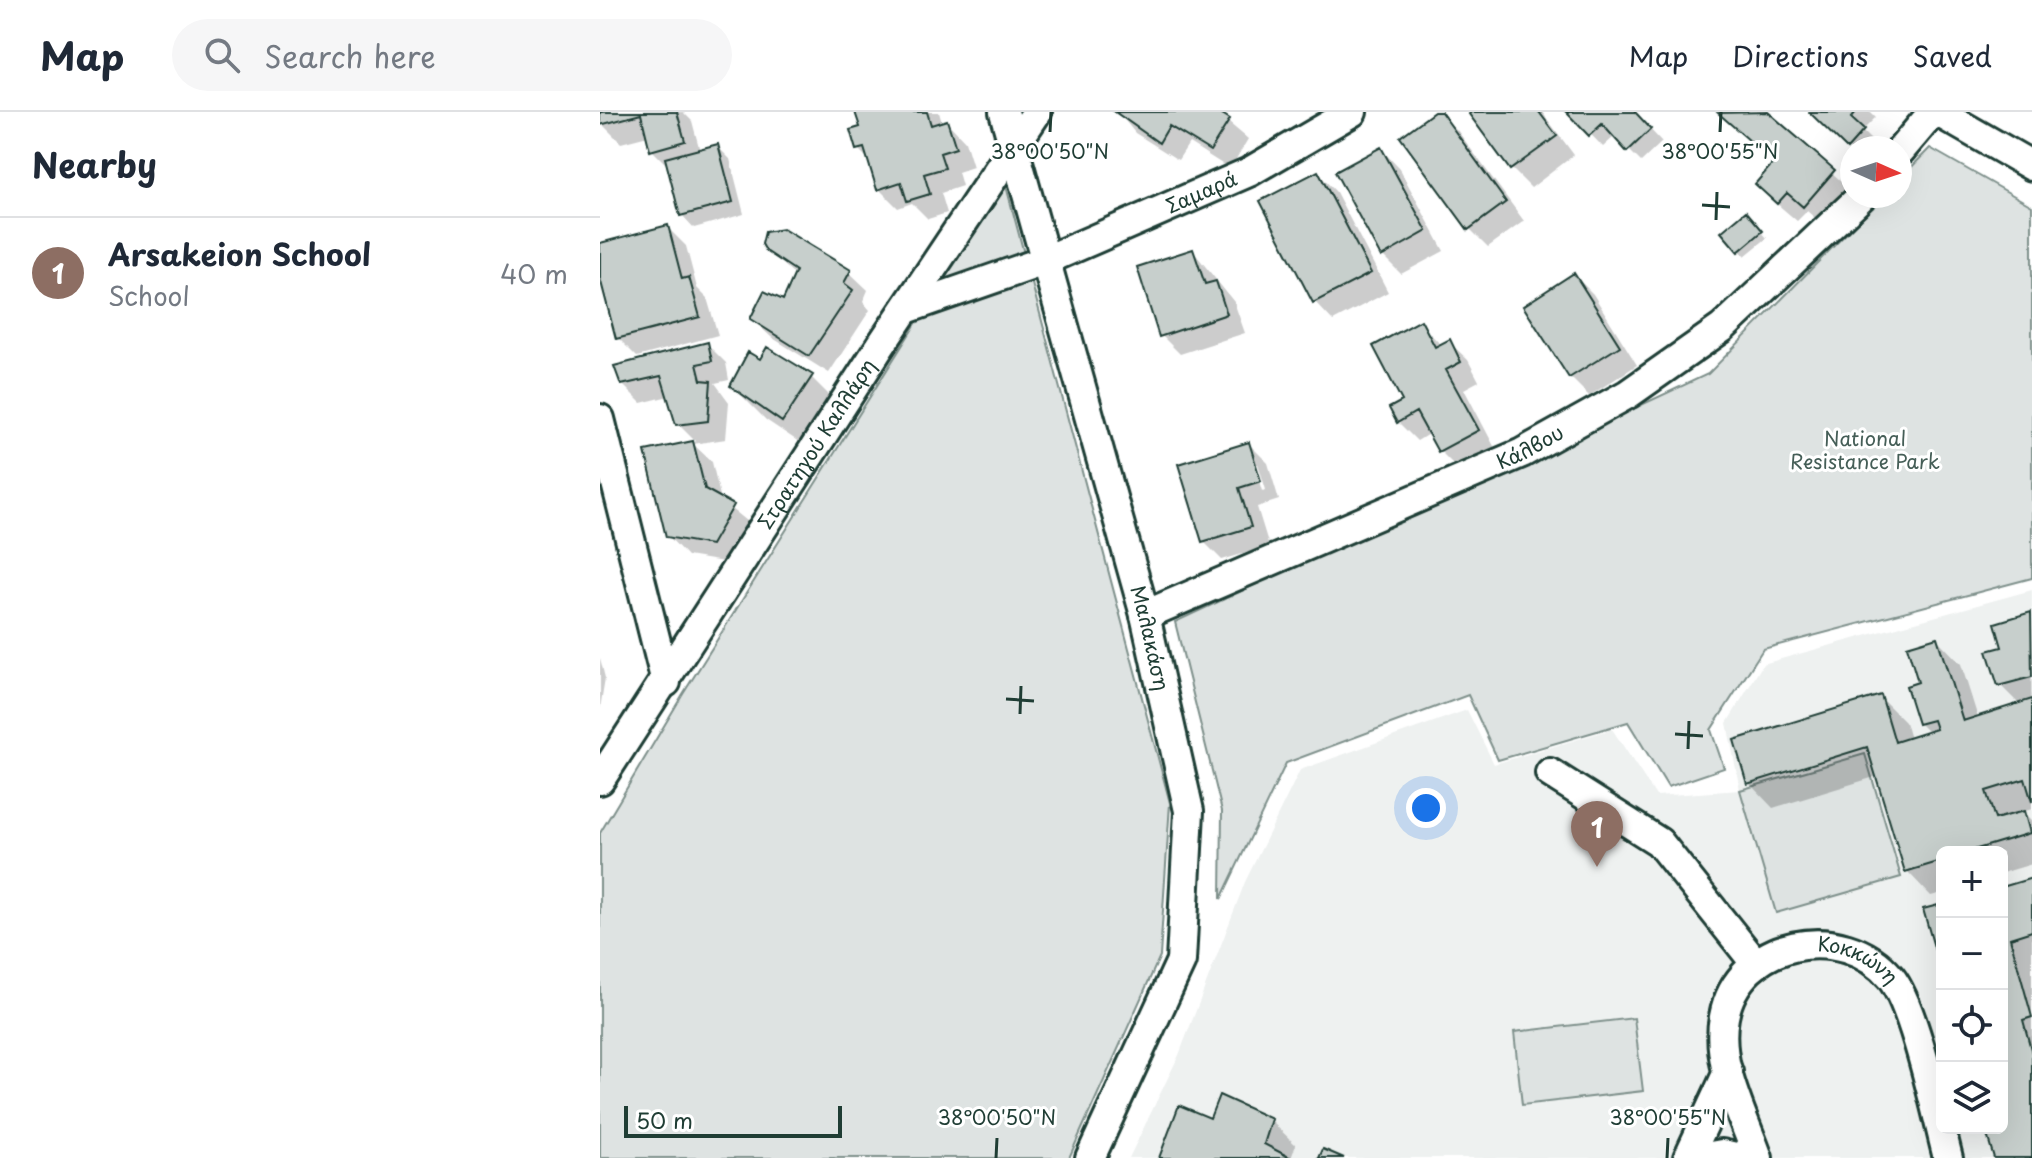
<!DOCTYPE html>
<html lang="en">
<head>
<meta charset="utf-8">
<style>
	body { margin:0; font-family:"Playpen Sans",sans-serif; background:#f6f6f7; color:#1f2937 }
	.controls { position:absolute; right:24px; bottom:24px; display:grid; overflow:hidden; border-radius:12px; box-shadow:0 8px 32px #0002 }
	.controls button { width:72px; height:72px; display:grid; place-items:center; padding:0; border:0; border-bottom:2px solid #e0e1e3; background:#fff; color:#1f2937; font:40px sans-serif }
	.compass { position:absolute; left:1240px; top:24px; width:72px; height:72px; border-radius:50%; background:#fff; box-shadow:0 8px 32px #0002; rotate:93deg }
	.scale { position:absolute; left:24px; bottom:20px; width:218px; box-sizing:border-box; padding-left:8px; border:4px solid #1f3d34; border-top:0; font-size:22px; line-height:28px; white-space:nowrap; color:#1f3d34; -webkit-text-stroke:6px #fff; paint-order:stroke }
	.you { position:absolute; left:826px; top:696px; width:28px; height:28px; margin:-20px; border:6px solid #fff; border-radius:50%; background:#1a73e8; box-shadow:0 0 0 12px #1a73e833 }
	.badge { display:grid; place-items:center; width:52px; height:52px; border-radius:50%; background:#d93025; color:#fff; font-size:26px; font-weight:700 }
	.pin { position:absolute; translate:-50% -66px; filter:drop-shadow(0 2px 4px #0008) }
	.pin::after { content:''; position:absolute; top:42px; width:28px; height:24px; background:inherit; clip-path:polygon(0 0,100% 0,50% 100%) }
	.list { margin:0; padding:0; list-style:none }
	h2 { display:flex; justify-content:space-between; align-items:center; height:104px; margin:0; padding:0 32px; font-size:34px }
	h2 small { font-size:26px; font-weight:400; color:#747a83 }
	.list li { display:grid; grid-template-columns:52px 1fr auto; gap:24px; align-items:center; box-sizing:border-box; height:112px; padding:0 32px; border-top:2px solid #e0e1e3 }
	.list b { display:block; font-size:30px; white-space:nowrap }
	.list p { margin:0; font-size:26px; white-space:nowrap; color:#747a83 }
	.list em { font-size:26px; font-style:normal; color:#747a83 }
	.icon { flex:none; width:44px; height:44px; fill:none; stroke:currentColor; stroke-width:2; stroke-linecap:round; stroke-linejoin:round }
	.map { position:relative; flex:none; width:1432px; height:1046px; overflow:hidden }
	header { display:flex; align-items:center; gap:48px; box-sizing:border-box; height:112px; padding:0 40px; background:#fff; border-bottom:2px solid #e0e1e3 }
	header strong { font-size:38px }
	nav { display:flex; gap:44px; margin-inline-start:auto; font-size:28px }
	.search { width:560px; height:72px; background:#f6f6f7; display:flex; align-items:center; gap:20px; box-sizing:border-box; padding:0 28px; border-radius:44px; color:#747a83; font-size:30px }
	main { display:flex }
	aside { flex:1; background:#fff }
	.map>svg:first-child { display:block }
	.built { fill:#eef1f0; fill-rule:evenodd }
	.green { fill:#dee3e2; stroke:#7e908b; stroke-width:2 }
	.shadow { fill:#0003; fill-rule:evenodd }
	.building { fill:#c7cfcc; stroke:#1f3d34; stroke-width:2 }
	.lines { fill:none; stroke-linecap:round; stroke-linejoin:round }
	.minor-casing { stroke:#1f3d34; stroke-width:34 }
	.minor { stroke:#fff; stroke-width:28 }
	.ticks { fill:none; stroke:#1f3d34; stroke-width:3 }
	.labels { text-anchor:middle; stroke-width:6; stroke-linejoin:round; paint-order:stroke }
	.street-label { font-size:20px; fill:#1f3d34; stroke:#fff }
	.park-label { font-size:20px; fill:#455e57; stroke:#fff }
	.ticks-label { font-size:20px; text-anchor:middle; fill:#1f3d34; stroke:#fff; stroke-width:6; stroke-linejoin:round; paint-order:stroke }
</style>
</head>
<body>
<header>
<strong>Map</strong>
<div class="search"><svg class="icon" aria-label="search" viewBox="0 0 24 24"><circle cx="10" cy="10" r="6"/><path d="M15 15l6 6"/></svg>Search here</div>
<nav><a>Map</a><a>Directions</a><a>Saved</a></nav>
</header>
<main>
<aside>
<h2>Nearby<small></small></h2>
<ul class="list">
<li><span class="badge" style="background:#8d6e63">1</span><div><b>Arsakeion School</b><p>School</p></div><em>40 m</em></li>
</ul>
</aside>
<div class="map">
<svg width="1432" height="1046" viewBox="0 0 1432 1046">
	<rect width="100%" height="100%" fill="#fff"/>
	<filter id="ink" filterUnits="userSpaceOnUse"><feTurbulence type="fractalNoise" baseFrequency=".0125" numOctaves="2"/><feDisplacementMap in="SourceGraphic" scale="16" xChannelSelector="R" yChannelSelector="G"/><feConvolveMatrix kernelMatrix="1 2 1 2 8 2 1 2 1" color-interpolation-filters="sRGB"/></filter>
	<g filter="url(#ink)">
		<path class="built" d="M1432,478V1046H529L579,943L645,770L700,658L867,598L894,652L1012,617L1056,684L1140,678L1127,611L1163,552ZM1342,740H1402V1016H1342Z"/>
		<path class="green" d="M1330,36L1432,94V466L1163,537L1111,618L1124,656L1068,675L1028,610L898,648L868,583L686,651L621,787L622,699L575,510L1108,262L1283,84H1300V67Z
			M405,70L570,691L560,844L469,1046H0V721L83,582Z
			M1265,642L1301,765L1176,801L1140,678Z
			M1034,906L1043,979L922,993L914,920Z"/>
		<path class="shadow" d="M0,0H83L92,9L100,39L117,34L130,47L144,102L94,116L82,103L69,55L52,38L48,24L21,31L2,12Z
			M257,0H339L342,11L347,10L365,29L373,55L358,60L362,74L341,81L347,101L328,107L312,91L298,96L279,77L271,50L258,37L262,17Z
			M518,0H616L648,27L630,57L589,31L578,48L535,21Z
			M837,0L857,18L924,109L888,135L869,116Z
			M874,0H942L974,43L931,76L912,57L871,2Z
			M969,0H1034L1062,30L1041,50L1015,24L1003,35Z
			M1122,0H1165L1252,79L1223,113L1207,99L1197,109L1176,91L1175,51Z
			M1211,0H1271L1276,5L1262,19L1275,32L1252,39Z
			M781,37L799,56L844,139L801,162L782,143Z
			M718,61L736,80L788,180L733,209L715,190Z
			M1151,107L1167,126L1145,144L1124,120Z
			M67,115L86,134L97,176L107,186L118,223L37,245L18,226L0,159V133Z
			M168,138L249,160L268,178L263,190L270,198L229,261L171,225L152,207L184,190L196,164Z
			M593,139L634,190L645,221L580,242L561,223Z
			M974,163L993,182L1037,253L989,284L970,265Z
			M820,211L842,234L849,230L868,248L879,269L864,277L896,338L859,358L840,339L830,321L817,329L798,310Z
			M107,232L126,251L129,268L115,271L129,290L126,327L93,332L112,350L121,388L152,413L130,451L87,444L68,424L48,341L96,330L78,312L69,284L41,291L22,272Z
			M161,250L211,265L245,299L217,342L166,308L132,274Z
			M649,332L668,351L679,388L657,395L669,434L622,448L603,429ZM654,352H658L666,378L662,379Z
			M1431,502L1432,697L1422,700L1432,710V752L1402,761V740H1342V781L1331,784L1307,759L1278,664L1173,696L1149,671L1280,585L1305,610L1310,627L1329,621L1319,611L1321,572L1337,527L1361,552L1378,606L1420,593L1400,573L1405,536Z
			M0,546L5,566L0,597Z
			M1432,768V1046H1396L1387,1016H1402V777Z
			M611,1009H671L696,1033L691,1046H561Z"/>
		<path class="building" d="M0,0H77L85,29L50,39L41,2L0,13Z
			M255,0H327L331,13L347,8L356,36L340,41L345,56L324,62L330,82L307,89L301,70L277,78L264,36L256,38L250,18L260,15Z
			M515,0H619L630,7L610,39L569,14L559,31Z
			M834,0H841L906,90L868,118L800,25Z
			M871,0H939L957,24L910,58L869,2Z
			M966,0H1035L1051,17L1027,40L1002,12L989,24Z
			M1168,0L1235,58L1203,95L1187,81L1177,92L1155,72L1174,50L1118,1Z
			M1209,0H1256L1251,6L1264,18L1247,37Z
			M118,32L133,90L80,104L65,46Z
			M781,35L827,119L781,145L735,60Z
			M718,59L771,161L713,191L660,89Z
			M1146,99L1163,119L1138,140L1121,120Z
			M68,113L82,167L89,165L100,205L16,227L0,166V131Z
			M183,117L251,158L244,171L253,178L209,244L150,207L164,179L183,188L196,159L166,139L162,132L165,120Z
			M593,137L605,172L616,169L627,202L559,225L537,155Z
			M974,161L1020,234L969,266L923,194Z
			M821,208L835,235L850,227L861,250L846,258L879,318L838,340L816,300L797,311L789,296L802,289L773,234Z
			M108,230L112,249L97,252L101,268L111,269L108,309L76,313L61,264L21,273L14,254Z
			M167,235L213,263L182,310L130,274L148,240L160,247Z
			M93,329L105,377L134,393L111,433L66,425L45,339Z
			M649,330L661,369L639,376L651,415L602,430L578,352Z
			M1431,500L1432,565L1398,574L1387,539L1402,535L1395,511Z
			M1337,525L1363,609L1432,587V690L1425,667L1386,679L1395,707L1424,699L1430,721L1367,740H1342V764L1338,750L1305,760L1267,635L1147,672L1134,628L1281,583L1295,630L1336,617L1333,608L1318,612L1306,574L1318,570L1307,534Z
			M1432,766V819L1410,826L1432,905L1423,908L1432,941V1046H1394L1385,1016H1402V775Z
			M1342,792V863L1323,797Z
			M619,983L672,1007L664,1032L691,1046H559L579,993L610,1006Z
			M723,1037L744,1046H719Z"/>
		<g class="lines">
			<defs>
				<g id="minor">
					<path id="s1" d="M404,0L545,503L589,699L581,849L490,1046"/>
					<path d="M1338,0L1432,54"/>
					<path d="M1300,39L1333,0"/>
					<path id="s2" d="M306,197L444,149L649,60L752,0"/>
					<path d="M0,307L66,570"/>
					<path id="s3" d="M545,503L922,341L1028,282L1122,216L1262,84"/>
					<path d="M950,661L1059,730L1156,852"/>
					<path id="s4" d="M0,668L281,233L437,0"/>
					<path d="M1088,1046L1128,960"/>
					<path d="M1100,1046L1122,1042L1140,1046"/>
					<path id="s5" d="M1158,1046C1143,1003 1115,952 1124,905C1138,827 1243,808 1291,866C1315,896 1337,1004 1348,1046"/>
				</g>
			</defs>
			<use href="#minor" class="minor-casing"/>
			<use href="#minor" class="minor"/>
		</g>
	</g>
	<path class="ticks" d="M450,20L451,0M1120,20L1121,0M1102,93L1130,95M1116,108L1117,80M406,587L434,589M420,602L421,574M1075,622L1103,624M1088,637L1089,609M396,1046L397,1026M1067,1046L1068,1026"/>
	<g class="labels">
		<g class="street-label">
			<text dy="7" stroke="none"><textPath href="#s2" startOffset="318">Σαμαρά</textPath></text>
			<text dy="7" stroke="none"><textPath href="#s4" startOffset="400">Στρατηγού Καλλάρη</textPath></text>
			<text dy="7" stroke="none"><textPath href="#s3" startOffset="420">Κάλβου</textPath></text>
			<text dy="7" stroke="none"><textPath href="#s1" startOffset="546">Μαλακάση</textPath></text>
			<text dy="7" stroke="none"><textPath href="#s5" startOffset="320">Κοκκώνη</textPath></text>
		</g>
		<g class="park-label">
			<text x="1265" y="334">National<tspan x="1265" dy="23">Resistance Park</tspan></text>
		</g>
	</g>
	<g class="ticks-label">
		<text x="450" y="47">38°00'50"N</text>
		<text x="1120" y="47">38°00'55"N</text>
		<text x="397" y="1013">38°00'50"N</text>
		<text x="1068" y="1013">38°00'55"N</text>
	</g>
</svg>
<div class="controls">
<button>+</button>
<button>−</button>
<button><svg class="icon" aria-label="locate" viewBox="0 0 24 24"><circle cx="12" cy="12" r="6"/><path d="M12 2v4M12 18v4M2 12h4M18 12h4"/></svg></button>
<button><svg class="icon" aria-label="layers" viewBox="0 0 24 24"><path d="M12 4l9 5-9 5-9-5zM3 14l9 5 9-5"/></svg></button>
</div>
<svg class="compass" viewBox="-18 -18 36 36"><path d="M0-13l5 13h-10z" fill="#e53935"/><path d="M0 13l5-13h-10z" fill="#747a83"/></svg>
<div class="scale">50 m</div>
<div class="you"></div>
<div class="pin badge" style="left:997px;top:755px;background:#8d6e63">1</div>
</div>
</main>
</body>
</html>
